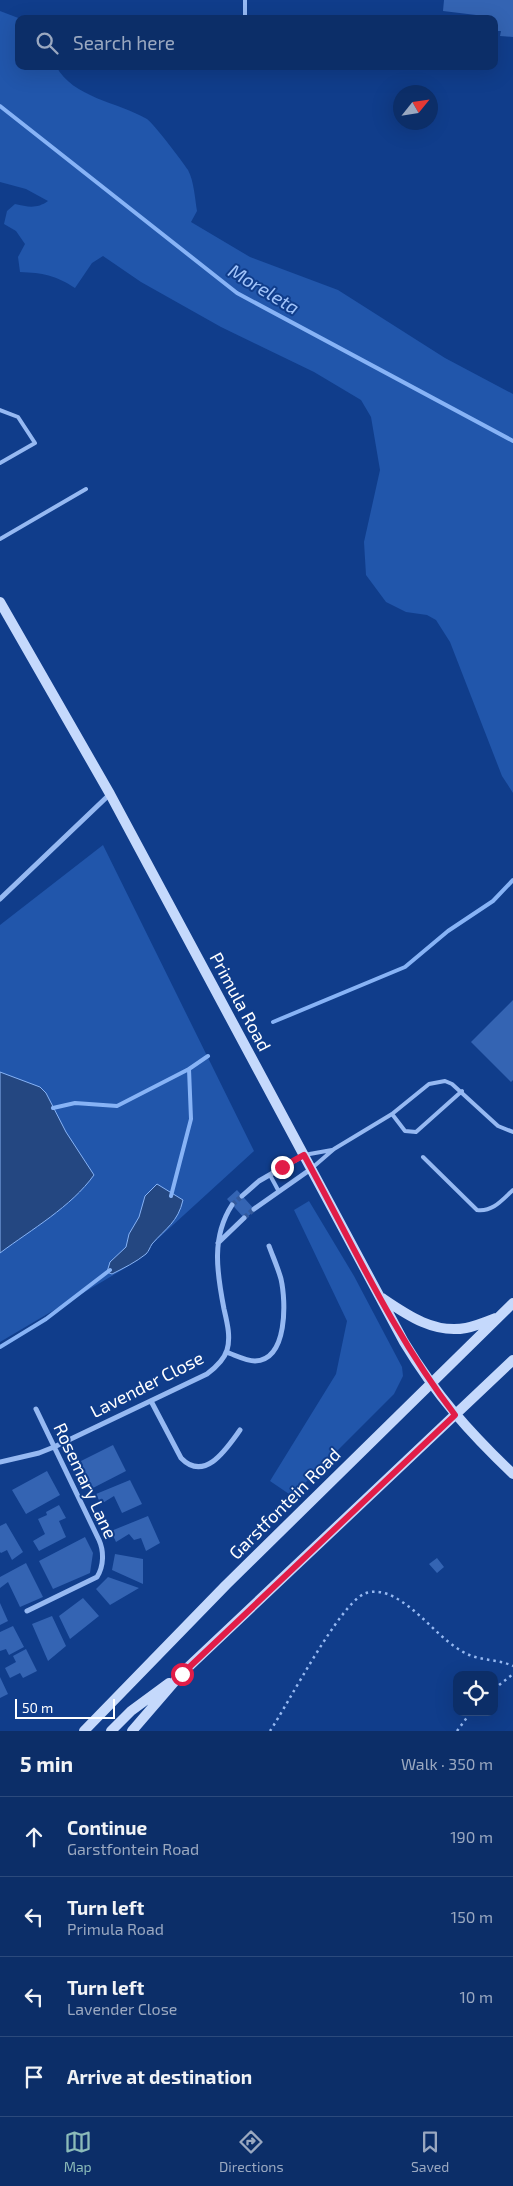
<!DOCTYPE html>
<html lang="en">
<head>
<meta charset="utf-8">
<style>
	body { margin:0; font-family:"Exo 2",sans-serif; background:#15366e; color:#f1f3f6 }
	.controls { position:absolute; right:15px; bottom:15px; display:grid; overflow:hidden; border-radius:10px; box-shadow:0 5px 20px #0002 }
	.controls button { width:45px; height:45px; display:grid; place-items:center; padding:0; border:0; border-bottom:1px solid #2c4a7c; background:#0c2e68; color:#f1f3f6; font:25px sans-serif }
	.compass { position:absolute; left:393px; top:85px; width:45px; height:45px; border-radius:50%; background:#0c2e68; box-shadow:0 5px 20px #0002; rotate:60deg }
	.scale { position:absolute; left:15px; bottom:12px; width:100px; box-sizing:border-box; padding-left:5px; border:2px solid #fff; border-top:0; font-size:14px; line-height:18px; white-space:nowrap; color:#fff; -webkit-text-stroke:4px #103d8b; paint-order:stroke }
	.stop { position:absolute; width:15px; height:15px; margin:-11px; border:4px solid #e11d48; border-radius:50%; background:#fff }
	.stop.end { background:#e11d48; border-color:#fff; box-shadow:0 1px 5px #0008 }
	.list { margin:0; padding:0; list-style:none }
	h2 { display:flex; justify-content:space-between; align-items:center; height:65px; margin:0; padding:0 20px; font-size:21px }
	h2 small { font-size:16px; font-weight:400; color:#9aa8c0 }
	.list li { display:grid; grid-template-columns:32px 1fr auto; gap:15px; align-items:center; box-sizing:border-box; height:80px; padding:0 20px; border-top:1px solid #2c4a7c }
	.list b { display:block; font-size:19px; white-space:nowrap }
	.list p { margin:0; font-size:16px; white-space:nowrap; color:#9aa8c0 }
	.list em { font-size:16px; font-style:normal; color:#9aa8c0 }
	.icon { flex:none; width:28px; height:28px; fill:none; stroke:currentColor; stroke-width:2; stroke-linecap:round; stroke-linejoin:round }
	.map { position:relative; flex:none; width:513px; height:1731px; overflow:hidden }
	.search { position:absolute; background:#0c2e68; box-shadow:0 5px 20px #0002; left:15px; right:15px; top:15px; height:55px; display:flex; align-items:center; gap:12px; box-sizing:border-box; padding:0 18px; border-radius:10px; color:#9aa8c0; font-size:19px }
	.sheet { height:385px; background:#0c2e68 }
	nav { display:flex; justify-content:space-around; align-items:center; box-sizing:border-box; height:70px; border-top:1px solid #2c4a7c; background:#0c2e68; font-size:14px; color:#9aa8c0 }
	nav a { display:grid; justify-items:center; gap:2px }
	nav .on { color:#8bbbb9 }
	.map>svg:first-child { display:block }
	.green { fill:#2156ab }
	.water { fill:#244781; stroke:#87b3f6 }
	.lines { fill:none; stroke-linecap:round; stroke-linejoin:round }
	.stream { stroke:#87b3f6; stroke-width:4 }
	.building { fill:#3464b3 }
	.street-tunnel { stroke:#345a9c; stroke-width:5; stroke-dasharray:5 2.5; stroke-linecap:butt }
	.path { stroke:#96b9f2; stroke-width:2.5; stroke-dasharray:2.5 4; stroke-linecap:butt }
	.lane { stroke:#96b9f2; stroke-width:4 }
	.street { stroke:#96b9f2; stroke-width:5 }
	.secondary { stroke:#c5d9fc; stroke-width:10 }
	.route { stroke:#e11d48; stroke-width:6 }
	.labels { text-anchor:middle; stroke-width:4; stroke-linejoin:round; paint-order:stroke }
	.street-label { font-size:18px; fill:#fff; stroke:#103d8b }
	.water-label { font-size:19px; font-style:italic; fill:#a1c4fa; stroke:#103d8b }
</style>
</head>
<body>
<div class="map">
<svg width="513" height="1731" viewBox="0 0 513 1731">
	<rect width="100%" height="100%" fill="#103d8b"/>
	<path class="green" d="M0,11L21,19H19V66H56C73,98 118,102 147,119C153,123 183,162 188,170C194,181 195,199 197,211L191,222L250,257L338,290L445,358L513,394V793L502,776L450,642L436,620L427,615L406,612L386,602L366,575L364,542L380,470L371,417L361,400L314,372L221,327L141,282L103,256L92,263L75,288C55,275 43,273 20,272L18,257L25,244L16,231L4,224L7,211L15,204C28,207 37,209 48,201L26,189L0,182Z
		M103,845L254,1151L127,1267L0,1342V925Z
		M309,1201L354,1276L402,1367L403,1376L394,1394L292,1496L270,1481L336,1374L347,1321L294,1210Z"/>
	<path class="water" d="M0,1072L40,1087L46,1093L66,1132L94,1175C71,1207 32,1229 0,1253Z
		M157,1184L183,1200C178,1222 166,1228 152,1244C150,1247 149,1251 146,1254C136,1262 124,1268 112,1274L107,1272L110,1262L126,1247L129,1234L139,1217L145,1196Z"/>
	<g class="lines">
		<path class="stream" d="M0,106L237,293L513,441
			M273,1022L405,967L448,931L493,901L513,880
			M53,1108L75,1103L117,1106L189,1069
			M171,1196L191,1119L189,1069L208,1056
			M0,1347L46,1319L110,1270"/>
	</g>
	<path class="building" d="M444,0H513V37L500,36L501,31H494V19H476V15L443,11Z
		M513,1000V1080L511,1082L471,1042Z
		M237,1190L255,1210L245,1219L227,1199Z
		M113,1445L126,1471L91,1489L81,1461Z
		M47,1471L60,1495L26,1514L12,1490Z
		M130,1480L142,1504L122,1513L114,1496L101,1504L96,1494Z
		M59,1505L66,1518L59,1521L66,1537L39,1551L33,1541L45,1534L38,1519L47,1515L46,1512Z
		M148,1516L160,1543L146,1551L141,1538L134,1540L129,1534L116,1542L111,1531Z
		M6,1523L23,1552L12,1560L7,1550L1,1553L0,1552V1526Z
		M85,1537L93,1553L90,1573L53,1589L39,1561Z
		M115,1554L143,1559V1584L112,1570Z
		M437,1558L444,1567L437,1573L429,1564Z
		M26,1563L43,1597L20,1607L8,1582L0,1588V1577Z
		M108,1577L139,1588L110,1605L96,1589Z
		M83,1598L99,1616L70,1639L59,1616Z
		M0,1603L8,1621L0,1625Z
		M52,1616L66,1646L48,1661L32,1624Z
		M13,1626L24,1647L9,1655L6,1649L0,1651V1632Z
		M26,1649L37,1671L23,1678L20,1673L10,1678L5,1668L16,1662L13,1656Z
		M0,1677L8,1694L0,1698Z"/>
	<g class="lines">
		<path class="street-tunnel" d="M232,1205L242,1196
			M244,1218L254,1209"/>
		<path class="path" d="M494,1689L513,1674
			M270,1731C288,1704 339,1605 364,1594C372,1590 383,1592 390,1595C420,1609 437,1638 465,1653C480,1661 498,1659 513,1666
			M457,1731L471,1712"/>
		<path class="lane" d="M245,0V19
			M416,66H417
			M0,410L18,417L35,443L0,463
			M0,539L86,489
			M392,1114L405,1131L416,1132L462,1091
			M304,1155L332,1150
			M423,1157L477,1210C493,1212 502,1200 513,1190
			M312,1168L334,1149L392,1114L429,1084L445,1081L452,1084L498,1126L513,1132
			M270,1175L278,1190"/>
		<path class="street" d="M0,899L110,794
			M242,1196L259,1181L304,1155
			M254,1209L311,1169
			M218,1243L244,1218
			M226,1352C235,1355 246,1361 255,1361C288,1360 286,1301 281,1279C278,1268 273,1257 269,1246
			M151,1401L181,1458C205,1483 227,1448 240,1430
			M0,1462L39,1453L54,1447L207,1374C215,1368 224,1360 227,1350C231,1337 227,1322 224,1309C217,1273 211,1237 232,1205
			M27,1611L97,1577C104,1566 104,1551 99,1540L36,1409"/>
		<path class="secondary" d="M0,602L110,794L404,1342C436,1395 469,1432 513,1474
			M382,1298C407,1315 434,1334 466,1328C476,1326 486,1322 496,1318
			M84,1731L226,1585L513,1303
			M111,1731L131,1711L169,1683
			M132,1731L182,1673L513,1360"/>
	</g>
	<g class="lines">
		<path class="route" d="M182,1674L455,1415C394,1336 352,1243 304,1155L282,1167"/>
	</g>
	<g class="labels">
		<g class="street-label">
			<text transform="translate(240 1002) rotate(62)" y="6">Primula Road</text>
			<text transform="translate(147 1385) rotate(-27)" y="6">Lavender Close</text>
			<text transform="translate(85 1481) rotate(65)" y="6">Rosemary Lane</text>
			<text transform="translate(285 1504) rotate(-45)" y="6">Garstfontein Road</text>
		</g>
		<g class="water-label">
			<text transform="translate(264 289) rotate(31)" y="7">Moreleta</text>
		</g>
	</g>
</svg>
<div class="controls">
<button><svg class="icon" aria-label="locate" viewBox="0 0 24 24"><circle cx="12" cy="12" r="6"/><path d="M12 2v4M12 18v4M2 12h4M18 12h4"/></svg></button>
</div>
<svg class="compass" viewBox="-18 -18 36 36"><path d="M0-13l5 13h-10z" fill="#e53935"/><path d="M0 13l5-13h-10z" fill="#9aa8c0"/></svg>
<div class="scale">50 m</div>
<div class="stop" style="left:182px;top:1674px"></div>
<div class="stop end" style="left:282px;top:1167px"></div>
<div class="search"><svg class="icon" aria-label="search" viewBox="0 0 24 24"><circle cx="10" cy="10" r="6"/><path d="M15 15l6 6"/></svg>Search here</div>
</div>
<section class="sheet">
<h2>5 min<small>Walk · 350 m</small></h2>
<ul class="list">
<li><svg class="icon" aria-label="ahead" viewBox="0 0 24 24"><path d="M12 20V5M6 11l6-6 6 6"/></svg><div><b>Continue</b><p>Garstfontein Road</p></div><em>190 m</em></li>
<li><svg class="icon" aria-label="left" viewBox="0 0 24 24"><path d="M17 20v-9H6M10 6l-5 5 5 5"/></svg><div><b>Turn left</b><p>Primula Road</p></div><em>150 m</em></li>
<li><svg class="icon" aria-label="left" viewBox="0 0 24 24"><path d="M17 20v-9H6M10 6l-5 5 5 5"/></svg><div><b>Turn left</b><p>Lavender Close</p></div><em>10 m</em></li>
<li><svg class="icon" aria-label="arrive" viewBox="0 0 24 24"><path d="M6 21V4h12l-3 4 3 4H6"/></svg><div><b>Arrive at destination</b></div></li>
</ul>
</section>
<nav>
<a class="on"><svg class="icon" aria-label="map" viewBox="0 0 24 24"><path d="M3 6l6-2 6 2 6-2v14l-6 2-6-2-6 2zM9 4v14M15 6v14"/></svg>Map</a>
<a><svg class="icon" aria-label="directions" viewBox="0 0 24 24"><path d="M12 3l9 9-9 9-9-9zM9 14v-3h6M13 9l2 2-2 2"/></svg>Directions</a>
<a><svg class="icon" aria-label="saved" viewBox="0 0 24 24"><path d="M7 4h10v16l-5-4-5 4z"/></svg>Saved</a>
</nav>
</body>
</html>
